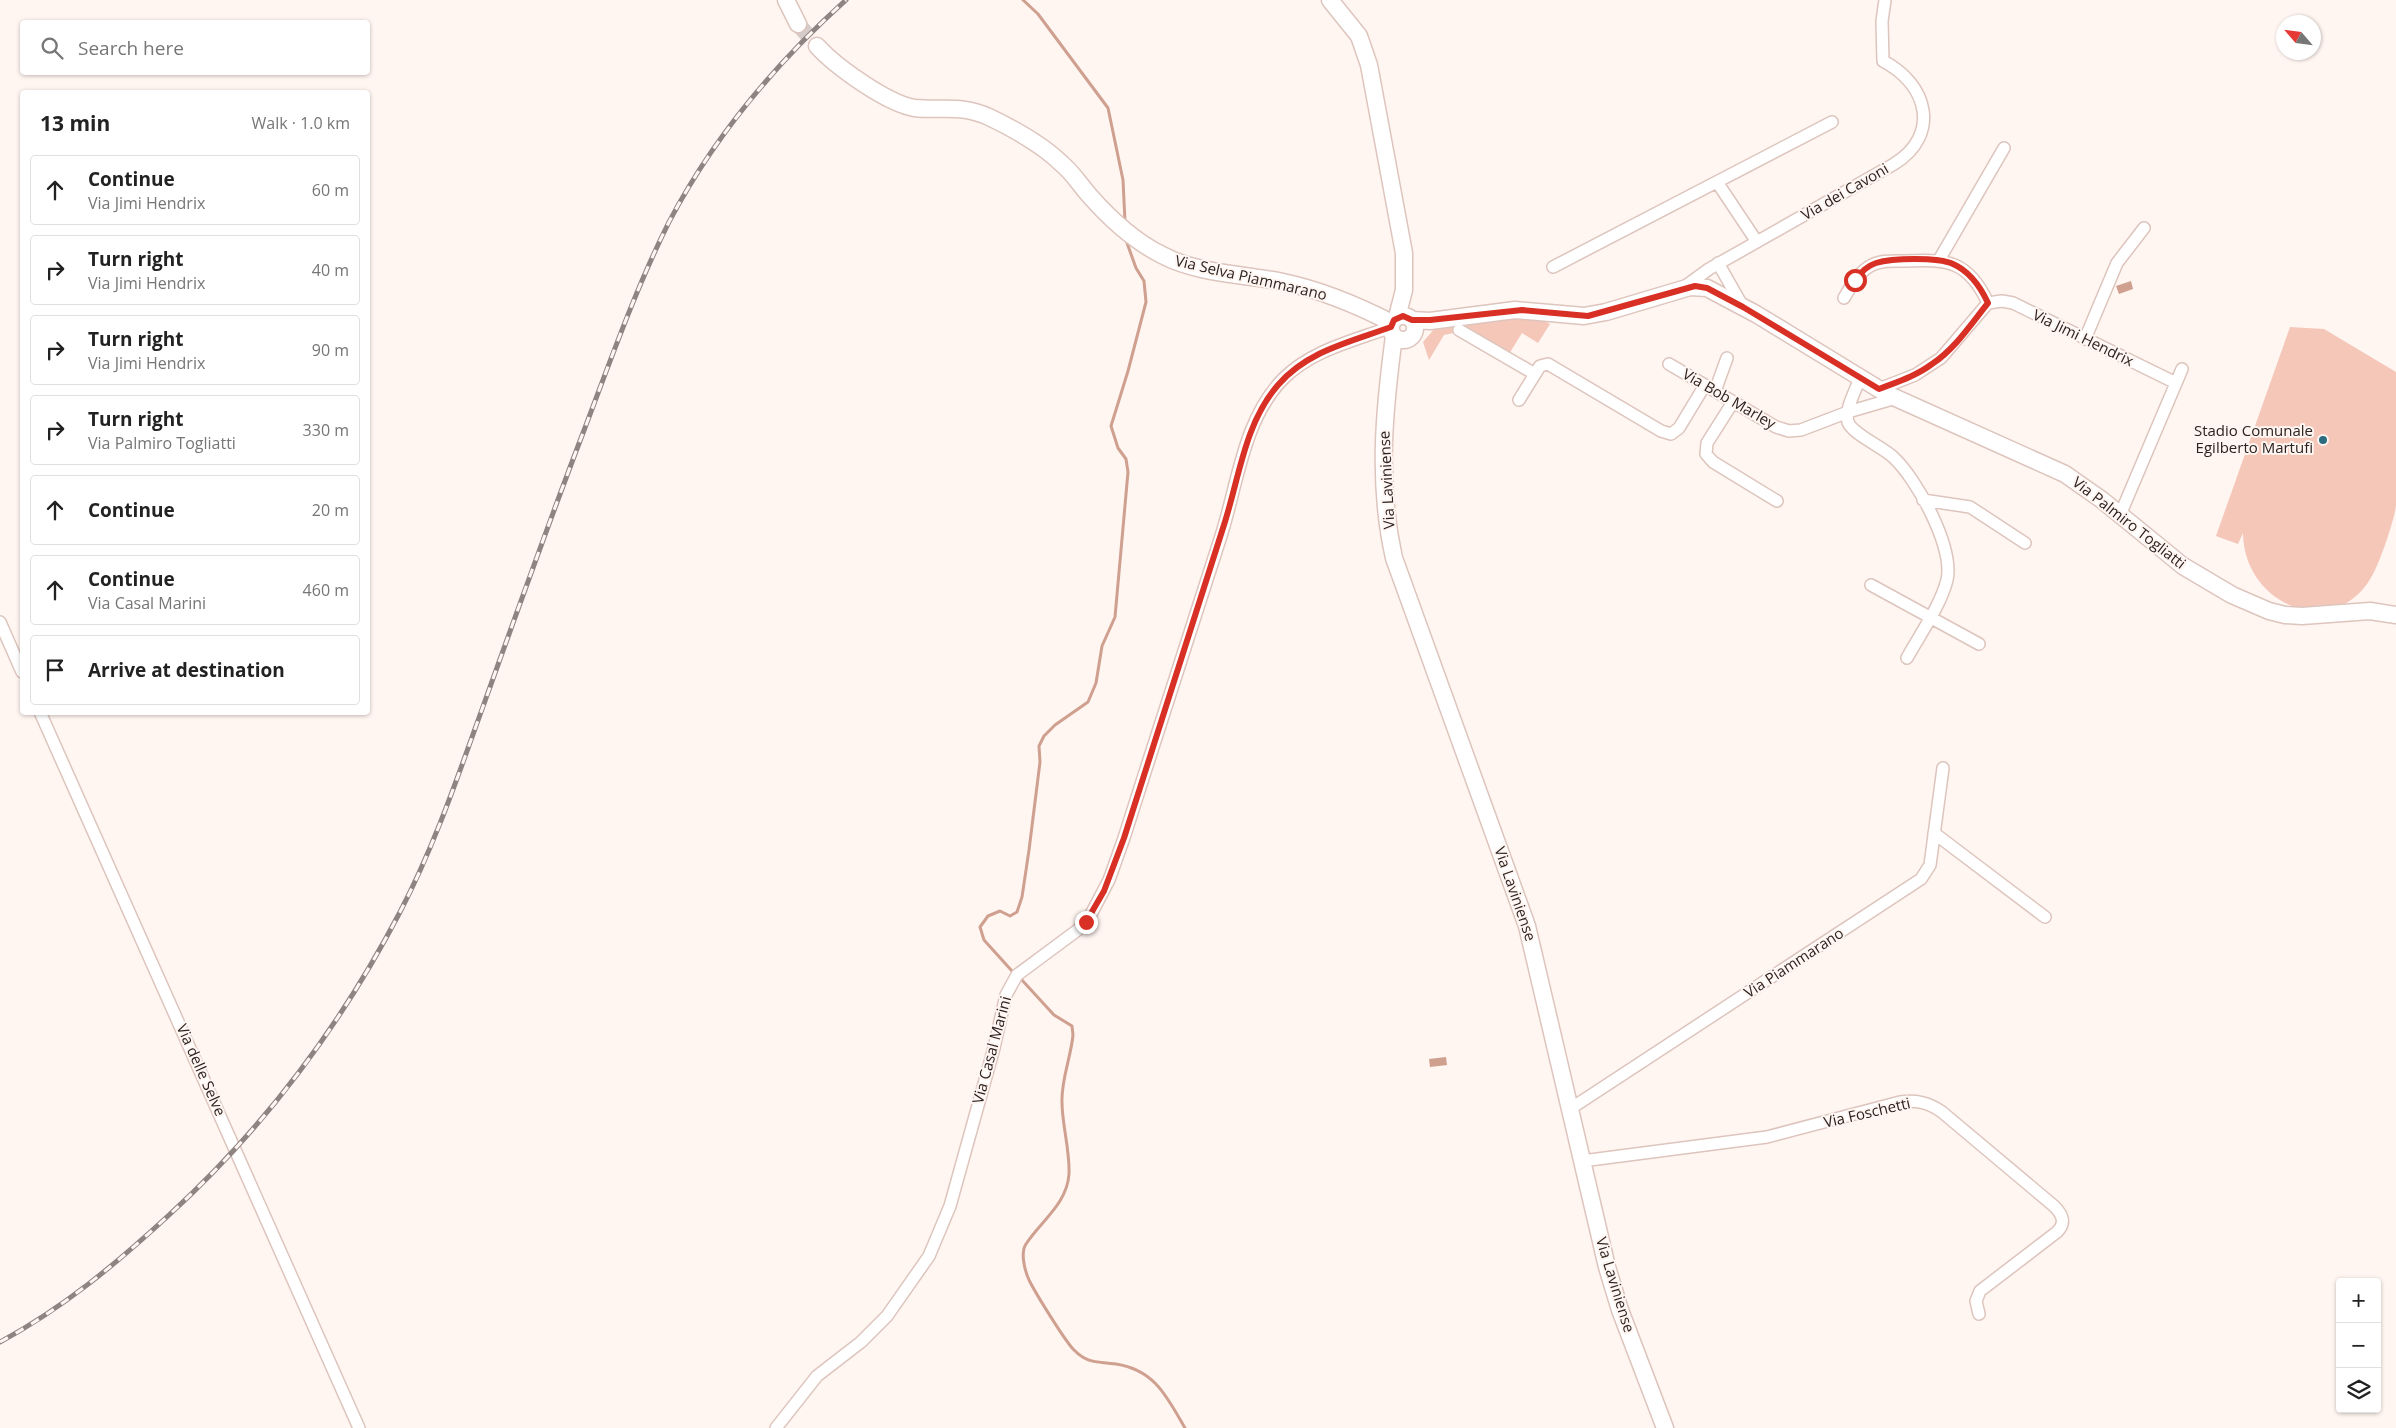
<!DOCTYPE html>
<html lang="en">
<head>
<meta charset="utf-8">
<style>
	body { margin:0; font-family:"Open Sans",sans-serif; background:#f6f6f6; color:#222 }
	.controls { position:absolute; right:15px; bottom:15px; display:grid; overflow:hidden; border-radius:5px; box-shadow:0 1px 4px #0004 }
	.controls button { width:45px; height:45px; display:grid; place-items:center; padding:0; border:0; border-bottom:1px solid #e0e0e0; background:#fff; color:#222; font:25px sans-serif }
	.compass { position:absolute; left:2276px; top:15px; width:45px; height:45px; border-radius:50%; background:#fff; box-shadow:0 1px 4px #0004; rotate:298deg }
	.stop { position:absolute; width:15px; height:15px; margin:-11px; border:4px solid #d93025; border-radius:50%; background:#fff }
	.stop.end { background:#d93025; border-color:#fff; box-shadow:0 1px 5px #0008 }
	.list { margin:0; padding:0; list-style:none }
	h2 { display:flex; justify-content:space-between; align-items:center; height:65px; margin:0; padding:0 20px; font-size:21px }
	h2 small { font-size:16px; font-weight:400; color:#767676 }
	.list li { display:grid; grid-template-columns:32px 1fr auto; gap:15px; align-items:center; box-sizing:border-box; height:70px; margin:0 10px 10px; padding:0 10px; border:1px solid #e0e0e0; border-radius:5px }
	.list b { display:block; font-size:19px; white-space:nowrap }
	.list p { margin:0; font-size:16px; white-space:nowrap; color:#767676 }
	.list em { font-size:16px; font-style:normal; color:#767676 }
	.icon { flex:none; width:28px; height:28px; fill:none; stroke:currentColor; stroke-width:2; stroke-linecap:round; stroke-linejoin:round }
	.map { position:relative; flex:none; width:2396px; height:1428px; overflow:hidden }
	.search { position:absolute; background:#fff; box-shadow:0 1px 4px #0004; left:20px; top:20px; width:350px; height:55px; display:flex; align-items:center; gap:12px; box-sizing:border-box; padding:0 18px; border-radius:5px; color:#767676; font-size:19px }
	.panel { position:absolute; background:#fff; box-shadow:0 1px 4px #0004; left:20px; top:90px; width:350px; height:625px; border-radius:5px }
	.map>svg:first-child { display:block }
	.green { fill:#f4c7b9 }
	.water { fill:#cfa090 }
	.lines { fill:none; stroke-linecap:round; stroke-linejoin:round }
	.stream { stroke:#cfa090; stroke-width:3 }
	.secondary-tunnel { stroke:#d5cbc7; stroke-width:16; stroke-dasharray:16 8; stroke-linecap:butt }
	.street-casing { stroke:#ddc5bd; stroke-width:14 }
	.secondary-casing { stroke:#ddc5bd; stroke-width:19 }
	.street { stroke:#fff; stroke-width:11 }
	.secondary { stroke:#fff; stroke-width:16 }
	.rail-casing { stroke:#8e8582; stroke-width:5 }
	.rail { stroke:#fff5f1; stroke-width:3; stroke-dasharray:9; stroke-linecap:butt }
	.route { stroke:#d93025; stroke-width:6 }
	.poi-dot { fill:#2a6d7f; stroke:#fff5f1; stroke-width:2 }
	.labels { text-anchor:middle; stroke-width:4; stroke-linejoin:round; paint-order:stroke }
	.street-label { font-size:15px; fill:#2c2321; stroke:#fff5f1 }
	.poi-label { font-size:15px; fill:#2c2321; stroke:#fff5f1; text-anchor:end }
</style>
</head>
<body>
<div class="map">
<svg width="2396" height="1428" viewBox="0 0 2396 1428">
	<rect width="100%" height="100%" fill="#fff5f1"/>
	<path class="green" d="M1509,315L1536,316L1550,324L1538,343L1522,333L1509,354L1468,330L1444,335L1429,360L1423,342L1435,328Z
		M2290,327L2324,329L2396,372C2396,416 2396,461 2396,505C2395,518 2380,562 2373,574C2338,642 2244,608 2243,533L2238,544L2216,536Z"/>
	<path class="water" d="M2131,281L2133,289L2119,294L2116,286Z
		M1446,1057L1447,1065L1430,1067L1429,1059Z"/>
	<g class="lines">
		<path class="stream" d="M1023,0L1038,14L1108,108L1123,180L1125,222
			M1012,971L984,940L980,927L988,916L1000,911L1010,916L1017,912L1022,897L1029,850L1040,762L1039,746L1044,736L1055,725L1088,702L1096,683L1102,646L1115,617L1128,472L1126,459L1118,448L1111,426L1128,371L1146,302L1144,281L1136,268L1127,243
			M1021,979L1054,1015L1072,1026L1073,1035C1071,1057 1061,1080 1062,1102C1062,1125 1070,1150 1069,1174C1067,1204 1041,1221 1026,1244C1020,1253 1025,1271 1029,1280C1036,1294 1065,1341 1074,1350C1089,1365 1098,1361 1116,1364C1155,1370 1167,1397 1185,1428"/>
		<path class="secondary-tunnel" d="M798,24L817,46"/>
		<defs>
			<path id="street" d="M1717,182L1757,242
				M1939,260L2004,148
				M1718,263L1743,307
				M1553,267L1832,122
				M1683,288L1709,269L1894,164C1941,135 1928,84 1883,61L1882,21L1885,0
				M1844,298C1851,286 1858,273 1870,266C1880,260 1893,261 1904,261C1947,259 1968,260 1988,303L1941,358L1915,375L1879,389
				M1988,303L2002,301L2013,303L2176,383
				M1459,330L1535,374
				M2085,339L2117,263L2144,228
				M1669,364L1776,427L1789,431L1801,430L1848,412L1896,398
				M1860,378C1856,390 1844,410 1848,422C1852,434 1883,447 1893,457C1917,479 1954,547 1947,580C1940,607 1920,634 1907,658
				M1715,391L1727,358
				M1519,400L1540,366L1548,364L1661,431L1671,434L1679,428L1705,385
				M1733,402L1707,443L1706,454L1713,462L1777,501
				M1923,500L1970,507L2025,543
				M2120,515L2182,369
				M1871,585L1979,644
				M0,622L22,672
				M40,712L359,1428
				M1934,833L2045,917
				M1570,1109L1921,879L1930,865L1943,768
				M1582,1161L1767,1137L1900,1102C1916,1100 1928,1102 1942,1112L2054,1206C2063,1215 2066,1223 2057,1232L1980,1291L1976,1301L1979,1314
				M776,1428L817,1376L861,1342L887,1316L929,1256L950,1206L994,1048L1006,995L1017,975L1079,929L1089,918L1109,880L1124,838C1156,737 1189,636 1221,536C1238,483 1243,420 1283,379C1312,350 1353,341 1391,327"/>
			<path id="secondary" d="M786,0L798,24
				M1330,0L1359,36L1369,65L1404,253V290L1397,317
				M817,46C836,67 888,104 915,108C943,111 961,104 989,117C1014,129 1043,145 1062,164C1073,173 1080,185 1089,195C1110,219 1134,241 1162,255C1198,274 1243,274 1283,282C1321,290 1357,305 1392,323
				M1391 328a12 12 0 1 1 24 0a12 12 0 1 1-24 0Z
				M1412,320L1430,321L1515,310L1584,316L1606,312L1690,287L1707,288L1756,314L1887,394L2065,474L2102,500L2183,566L2232,595L2269,611L2285,615L2302,616L2370,611L2396,615
				M1394,336C1384,411 1377,483 1394,558L1527,926L1607,1267L1620,1310L1665,1428"/>
		</defs>
		<use href="#street" class="street-casing"/>
		<use href="#secondary" class="secondary-casing"/>
		<use href="#street" class="street"/>
		<use href="#secondary" class="secondary"/>
		<defs>
			<path id="rail" d="M0,1342C63,1308 116,1264 169,1215C264,1128 340,1027 400,912C435,845 459,773 485,701C517,612 549,522 583,433C610,362 635,290 669,222C713,138 776,63 846,0"/>
		</defs>
		<use href="#rail" class="rail-casing"/>
		<use href="#rail" class="rail"/>
	</g>
	<g class="lines">
		<path class="route" d="M1086,922L1104,891L1124,838C1157,735 1190,632 1223,528C1239,480 1244,424 1278,385C1307,351 1350,342 1391,327L1394,320L1403,316L1412,320H1430L1522,310L1588,316L1695,286L1707,288L1743,307L1879,389C1897,382 1916,376 1932,364C1955,349 1971,324 1988,303C1981,288 1969,271 1953,264C1938,257 1892,258 1876,263C1867,266 1860,273 1855,280"/>
	</g>
	<circle class="poi-dot" cx="2323" cy="440" r="5"/>
	<g class="labels">
		<g class="street-label">
			<text transform="translate(1845 192) rotate(-30)" y="5">Via dei Cavoni</text>
			<text transform="translate(1251 278) rotate(13)" y="5">Via Selva Piammarano</text>
			<text transform="translate(2083 338) rotate(26)" y="5">Via Jimi Hendrix</text>
			<text transform="translate(1729 399) rotate(30)" y="5">Via Bob Marley</text>
			<text transform="translate(1387 480) rotate(-93)" y="5">Via Laviniense</text>
			<text transform="translate(2129 523) rotate(38)" y="5">Via Palmiro Togliatti</text>
			<text transform="translate(1515 894) rotate(71)" y="5">Via Laviniense</text>
			<text transform="translate(1794 963) rotate(-33)" y="5">Via Piammarano</text>
			<text transform="translate(992 1050) rotate(-75)" y="5">Via Casal Marini</text>
			<text transform="translate(201 1070) rotate(66)" y="5">Via delle Selve</text>
			<text transform="translate(1867 1113) rotate(-13)" y="5">Via Foschetti</text>
			<text transform="translate(1615 1285) rotate(73)" y="5">Via Laviniense</text>
		</g>
		<g class="poi-label">
			<text x="2313" y="436">Stadio Comunale<tspan x="2313" dy="17">Egilberto Martufi</tspan></text>
		</g>
	</g>
</svg>
<div class="controls">
<button>+</button>
<button>−</button>
<button><svg class="icon" aria-label="layers" viewBox="0 0 24 24"><path d="M12 4l9 5-9 5-9-5zM3 14l9 5 9-5"/></svg></button>
</div>
<svg class="compass" viewBox="-18 -18 36 36"><path d="M0-13l5 13h-10z" fill="#e53935"/><path d="M0 13l5-13h-10z" fill="#767676"/></svg>
<div class="stop" style="left:1855px;top:280px"></div>
<div class="stop end" style="left:1086px;top:922px"></div>
<div class="search"><svg class="icon" aria-label="search" viewBox="0 0 24 24"><circle cx="10" cy="10" r="6"/><path d="M15 15l6 6"/></svg>Search here</div>
<section class="panel">
<h2>13 min<small>Walk · 1.0 km</small></h2>
<ul class="list">
<li><svg class="icon" aria-label="ahead" viewBox="0 0 24 24"><path d="M12 20V5M6 11l6-6 6 6"/></svg><div><b>Continue</b><p>Via Jimi Hendrix</p></div><em>60 m</em></li>
<li><svg class="icon" aria-label="right" viewBox="0 0 24 24"><path d="M7 20v-9h11M14 6l5 5-5 5"/></svg><div><b>Turn right</b><p>Via Jimi Hendrix</p></div><em>40 m</em></li>
<li><svg class="icon" aria-label="right" viewBox="0 0 24 24"><path d="M7 20v-9h11M14 6l5 5-5 5"/></svg><div><b>Turn right</b><p>Via Jimi Hendrix</p></div><em>90 m</em></li>
<li><svg class="icon" aria-label="right" viewBox="0 0 24 24"><path d="M7 20v-9h11M14 6l5 5-5 5"/></svg><div><b>Turn right</b><p>Via Palmiro Togliatti</p></div><em>330 m</em></li>
<li><svg class="icon" aria-label="ahead" viewBox="0 0 24 24"><path d="M12 20V5M6 11l6-6 6 6"/></svg><div><b>Continue</b></div><em>20 m</em></li>
<li><svg class="icon" aria-label="ahead" viewBox="0 0 24 24"><path d="M12 20V5M6 11l6-6 6 6"/></svg><div><b>Continue</b><p>Via Casal Marini</p></div><em>460 m</em></li>
<li><svg class="icon" aria-label="arrive" viewBox="0 0 24 24"><path d="M6 21V4h12l-3 4 3 4H6"/></svg><div><b>Arrive at destination</b></div></li>
</ul>
</section>
</div>
</body>
</html>
